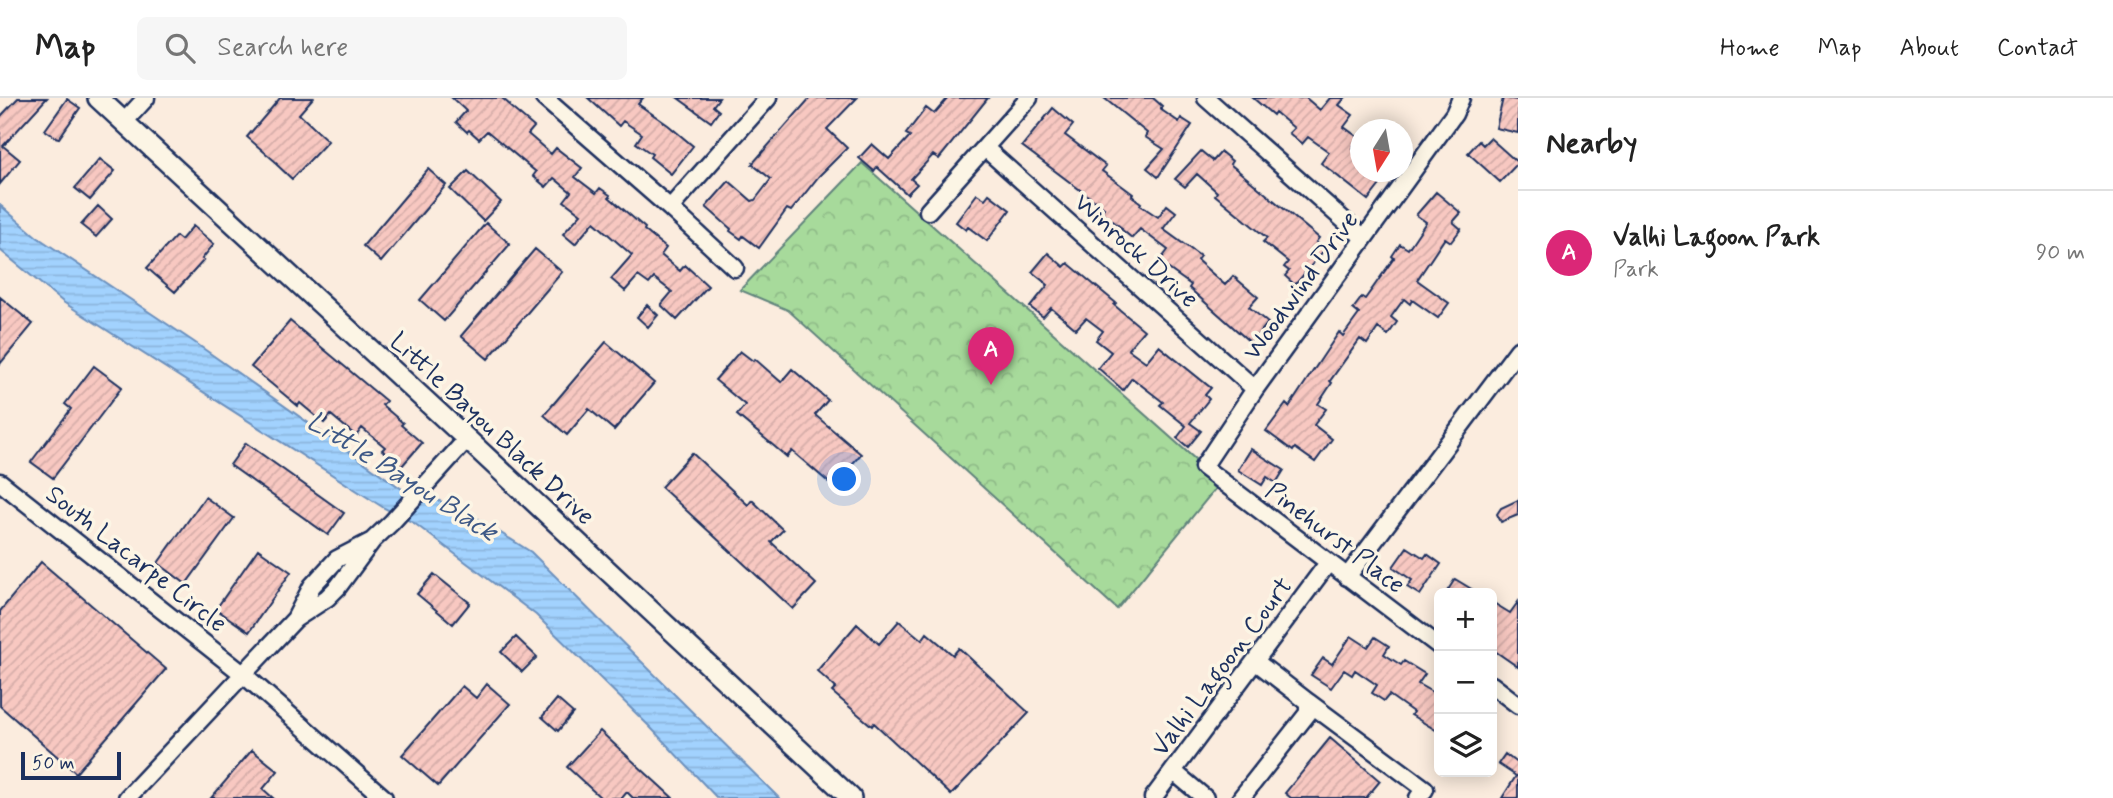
<!DOCTYPE html>
<html lang="en">
<head>
<meta charset="utf-8">
<style>
	body { margin:0; font-family:Mynerve,sans-serif; background:#f6f6f6; color:#222 }
	.controls { position:absolute; right:21px; bottom:21px; display:grid; overflow:hidden; border-radius:10px; box-shadow:0 4px 18px #0003 }
	.controls button { width:63px; height:63px; display:grid; place-items:center; padding:0; border:0; border-bottom:2px solid #e0e0e0; background:#fff; color:#222; font:35px sans-serif }
	.compass { position:absolute; left:1350px; top:21px; width:63px; height:63px; border-radius:50%; background:#fff; box-shadow:0 4px 18px #0003; rotate:191deg }
	.scale { position:absolute; left:21px; bottom:18px; width:100px; box-sizing:border-box; padding-left:7px; border:4px solid #1b2f5e; border-top:0; font-size:19px; line-height:24px; white-space:nowrap; color:#1b2f5e; -webkit-text-stroke:5px #fcf5e5; paint-order:stroke }
	.you { position:absolute; left:845px; top:382px; width:24px; height:24px; margin:-18px; border:5px solid #fff; border-radius:50%; background:#1a73e8; box-shadow:0 0 0 10px #1a73e833 }
	.badge { display:grid; place-items:center; width:46px; height:46px; border-radius:50%; background:#db2777; color:#fff; font-size:23px; font-weight:700 }
	.pin { position:absolute; translate:-50% -58px; filter:drop-shadow(0 2px 4px #0008) }
	.pin::after { content:''; position:absolute; top:37px; width:24px; height:21px; background:inherit; clip-path:polygon(0 0,100% 0,50% 100%) }
	.list { margin:0; padding:0; list-style:none }
	h2 { display:flex; justify-content:space-between; align-items:center; height:91px; margin:0; padding:0 28px; font-size:30px }
	h2 small { font-size:23px; font-weight:400; color:#767676 }
	.list li { display:grid; grid-template-columns:46px 1fr auto; gap:21px; align-items:center; box-sizing:border-box; height:126px; padding:0 28px; border-top:2px solid #e0e0e0 }
	.list b { display:block; font-size:26px; white-space:nowrap }
	.list p { margin:0; font-size:23px; white-space:nowrap; color:#767676 }
	.list em { font-size:23px; font-style:normal; color:#767676 }
	.icon { flex:none; width:38px; height:38px; fill:none; stroke:currentColor; stroke-width:2; stroke-linecap:round; stroke-linejoin:round }
	.map { position:relative; flex:none; width:1518px; height:700px; overflow:hidden }
	header { display:flex; align-items:center; gap:42px; box-sizing:border-box; height:98px; padding:0 35px; background:#fff; border-bottom:2px solid #e0e0e0 }
	header strong { font-size:33px }
	nav { display:flex; gap:38px; margin-inline-start:auto; font-size:24px }
	.search { width:490px; height:63px; background:#f6f6f6; display:flex; align-items:center; gap:18px; box-sizing:border-box; padding:0 24px; border-radius:10px; color:#767676; font-size:26px }
	main { display:flex }
	aside { flex:1; background:#fff }
	.map>svg:first-child { display:block }
	.park { fill:url(#park-crowns); stroke:#61847c; stroke-width:2 }
	.water { fill:url(#water-rules); stroke:#6c91be; stroke-width:2 }
	.building { fill:url(#building-hatch); stroke:#1b2f5e; stroke-width:2 }
	.lines { fill:none; stroke-linecap:round; stroke-linejoin:round }
	.minor-casing { stroke:#1b2f5e; stroke-width:21 }
	.major-casing { stroke:#1b2f5e; stroke-width:24 }
	.minor { stroke:#fcf5e5; stroke-width:16 }
	.major { stroke:#fcf5e5; stroke-width:19 }
	.labels { text-anchor:middle; stroke-width:7; stroke-linejoin:round; paint-order:stroke }
	.street-label { font-size:26px; fill:#1b2f5e; stroke:#fcf5e5 }
	.water-label { font-size:28px; font-style:italic; fill:#3d5886; stroke:#fcf5e5 }
</style>
</head>
<body>
<header>
<strong>Map</strong>
<div class="search"><svg class="icon" aria-label="search" viewBox="0 0 24 24"><circle cx="10" cy="10" r="6"/><path d="M15 15l6 6"/></svg>Search here</div>
<nav><a>Home</a><a>Map</a><a>About</a><a>Contact</a></nav>
</header>
<main>
<div class="map">
<svg width="1518" height="700" viewBox="0 0 1518 700">
	<defs>
		<pattern id="park-crowns" width="20" height="18" patternUnits="userSpaceOnUse" patternTransform="scale(1.75)"><rect width="20" height="18" fill="#a7da9b"/><path d="M2 6a3 3 0 1 1 6 0M12 15a3 3 0 1 1 6 0" fill="none" stroke="#8fbb88"/></pattern>
		<pattern id="water-rules" width="6" height="5" patternUnits="userSpaceOnUse" patternTransform="scale(1.75)"><rect width="6" height="5" fill="#a2d2fe"/><path d="M0 2.5h6" fill="none" stroke="#8bb5dc"/></pattern>
		<pattern id="building-hatch" width="6" height="6" patternUnits="userSpaceOnUse" patternTransform="scale(1.75)"><rect width="6" height="6" fill="#f8c8c1"/><path d="M-1 1l2-2M0 6l6-6M5 7l2-2" fill="none" stroke="#d4aca8"/></pattern>
	</defs>
	<rect width="100%" height="100%" fill="#fbecde"/>
	<filter id="ink" filterUnits="userSpaceOnUse"><feTurbulence type="fractalNoise" baseFrequency=".0143" numOctaves="2"/><feDisplacementMap in="SourceGraphic" scale="14" xChannelSelector="R" yChannelSelector="G"/><feConvolveMatrix kernelMatrix="1 2 1 2 8 2 1 2 1" color-interpolation-filters="sRGB"/></filter>
	<g filter="url(#ink)">
		<path class="park" d="M862,65L1196,362L1195,371L1215,391L1117,511L788,212L740,192Z"/>
		<path class="water" d="M0,107L37,139L194,244L402,391L461,410L531,454L779,700H717L650,629L536,517L414,425L384,410L63,204L0,152Z"/>
		<path class="building" d="M18,0H47L3,48L20,62L0,86V19Z
			M280,0H313L299,16L328,43L292,81L276,66L277,65L247,39Z
			M452,0H502L510,7L509,8L534,29L528,36L551,56L556,50L582,70L575,79L596,95L600,90L610,97L609,99L645,130L644,132L666,150L661,157L680,173L685,167L708,188L677,222L661,207L672,194L654,180L649,186L638,178L625,193L611,181L632,157L594,124L575,146L563,136L581,116L564,103L571,94L554,80L546,89L533,78L536,74L487,33L479,41L469,32L467,34L456,24L466,13Z
			M588,0H643L638,6L668,27L693,48L671,76L650,59L652,56L636,45L642,36L623,23L619,28Z
			M678,0H719L713,8L719,13L711,24Z
			M810,0H857L827,31L847,50L819,78L791,113L787,111L759,150L743,138L741,141L730,133L731,131L706,109L729,83L752,103L755,102L771,81L752,66Z
			M948,0H988L939,61L933,57L911,81L917,86L907,96L877,69L874,73L859,60L872,46L889,61L910,38L906,36L926,10L934,16Z
			M1104,0H1153L1162,8L1160,11L1179,24L1181,20L1192,27L1158,79L1147,70L1164,51L1145,39L1147,35Z
			M1253,0H1306L1320,12L1330,0H1345L1339,7L1353,17L1344,29L1359,40L1352,50L1361,57V74H1390L1368,102L1321,65L1329,54L1308,39L1302,46L1289,35L1294,30L1275,14L1273,17Z
			M1503,0L1518,2V35L1496,30Z
			M67,1L80,10L59,40L55,39L45,32Z
			M1053,10L1073,27L1065,37L1106,68L1102,73L1133,96L1132,98L1141,105L1140,107L1158,119L1167,107L1176,114L1163,131L1200,158L1197,162L1225,187L1233,178L1258,199L1249,209L1268,225L1251,245L1189,190L1191,187L1159,164L1168,152L1140,131L1132,140L1121,131L1122,130L1101,114L1104,110L1022,48Z
			M1490,40L1518,65L1500,84L1468,55L1479,43L1483,47Z
			M1201,53L1213,63L1221,54L1232,63L1230,66L1319,140L1316,144L1325,151L1295,187L1285,178L1289,173L1284,169L1288,164L1263,144L1267,140L1215,97L1217,94L1197,76L1185,89L1175,81Z
			M100,61L115,73L90,102L75,90Z
			M428,71L446,87L381,164L363,148Z
			M468,73L501,104L483,123L450,91Z
			M1436,94L1461,115L1453,124L1461,131L1451,144L1445,140L1417,182L1449,205L1438,220L1412,202L1410,206L1404,201L1391,219L1397,224L1388,237L1378,230L1367,246L1360,241L1330,283L1332,285L1318,306L1326,311L1314,327L1332,341L1315,364L1295,350L1293,353L1266,333L1286,306L1289,309L1339,234L1343,238L1359,216L1353,211L1362,199L1365,201L1394,160L1392,158L1400,146L1408,151L1426,124L1416,117Z
			M977,96L985,101L989,96L1010,112L987,143L968,129L966,132L956,124Z
			M98,108L112,121L96,139L81,127Z
			M486,125L510,146L444,223L420,202Z
			M193,128L214,146L202,161L204,162L175,194L147,170L176,138L181,142Z
			M535,151L562,174L488,261L461,238Z
			M1048,155L1064,169L1068,165L1116,205L1114,207L1144,232L1128,251L1146,264L1159,248L1211,290L1205,297L1209,301L1190,325L1201,333L1188,349L1177,340L1186,328L1160,307L1163,304L1132,280L1123,292L1098,270L1111,254L1096,242L1103,233L1086,220L1076,231L1051,210L1043,219L1030,209L1048,187L1032,174Z
			M0,199L33,226L0,266Z
			M647,207L658,217L648,229L637,219Z
			M290,223L386,303L382,307L403,325L401,327L422,345L401,369L382,352L385,349L362,330L356,338L331,317L324,325L300,305L298,308L251,269Z
			M606,244L654,285L614,332L589,311L567,337L544,317Z
			M740,253L753,263L755,261L781,284L792,271L828,302L815,317L861,356L833,388L792,353L787,359L737,317L745,307L715,282Z
			M94,268L122,289L53,380L31,364L71,311L65,306Z
			M246,345L344,415L328,437L230,367Z
			M1251,351L1284,372L1276,385L1267,379L1262,387L1238,372Z
			M692,355L748,407L752,402L783,432L771,444L816,486L793,511L661,389Z
			M205,399L234,420L186,486L158,465Z
			M1518,402V417L1501,424L1497,416L1501,410Z
			M1407,449L1424,460L1427,456L1441,466L1420,497L1407,489L1412,482L1393,469Z
			M258,451L291,474L249,534L216,511Z
			M41,464L166,571L76,675L0,608V513Z
			M434,476L470,505L453,526L417,496Z
			M1455,481L1478,495H1446Z
			M1492,504L1510,515L1518,504V569L1492,551Z
			M899,523L922,542L927,535L953,557L959,550L1029,615L951,697L874,625L872,628L832,594L836,590L817,573L857,526L879,546Z
			M1351,538L1368,549L1375,539L1389,548L1384,556L1401,567L1404,563L1425,576L1418,586L1439,598V634L1411,617L1413,614L1389,597L1384,603L1372,595L1377,587L1355,572L1352,577L1344,572L1331,590L1311,577L1323,560L1332,566Z
			M516,539L537,559L522,574L501,554Z
			M487,586L510,606L438,688L402,657L462,588L476,600Z
			M557,601L573,615L558,633L542,619Z
			M600,633L673,700H633L627,694L622,700H601L567,669Z
			M1330,640L1380,683L1366,700H1291L1285,695Z
			M252,652L278,673L263,691L273,700H211Z
			M1505,656L1518,666V700H1502L1516,678L1498,666Z"/>
		<g class="lines">
			<defs>
				<path id="minor" d="M544,0L670,110L735,170
					M1206,0L1364,140
					M124,24L146,0
					M985,50L1255,291
					M670,110L768,0
					M928,113L1029,0
					M0,384L243,576L384,700
					M1347,479L1518,252
					M295,521L327,500L338,489L372,443L392,424L467,341
					M1439,548L1203,369L1255,291L1454,16L1461,0
					M1492,587L1518,607
					M1308,604L1425,691L1418,700
					M1173,673L1205,700
					M127,700L295,521L312,488L337,461L372,443
					M1153,700L1328,465
					M1241,700L1308,615V604L1255,563"/>
				<path id="major" d="M98,0L467,341L851,700"/>
			</defs>
			<use href="#minor" class="minor-casing"/>
			<use href="#major" class="major-casing"/>
			<use href="#minor" class="minor"/>
			<use href="#major" class="major"/>
		</g>
	</g>
	<g class="labels">
		<g class="street-label">
			<text transform="translate(1137 152) rotate(42)" y="9">Winrock Drive</text>
			<text transform="translate(1300 187) rotate(-54)" y="9">Woodwind Drive</text>
			<text transform="translate(493 330) rotate(43)" y="9">Little Bayou Black Drive</text>
			<text transform="translate(1336 439) rotate(37)" y="9">Pinehurst Place</text>
			<text transform="translate(137 460) rotate(38)" y="9">South Lacarpe Circle</text>
			<text transform="translate(1221 568) rotate(-53)" y="9">Valhi Lagoon Court</text>
		</g>
		<g class="water-label">
			<text transform="translate(403 377) rotate(32)" y="10">Little Bayou Black</text>
		</g>
	</g>
</svg>
<div class="controls">
<button>+</button>
<button>−</button>
<button><svg class="icon" aria-label="layers" viewBox="0 0 24 24"><path d="M12 4l9 5-9 5-9-5zM3 14l9 5 9-5"/></svg></button>
</div>
<svg class="compass" viewBox="-18 -18 36 36"><path d="M0-13l5 13h-10z" fill="#e53935"/><path d="M0 13l5-13h-10z" fill="#767676"/></svg>
<div class="scale">50 m</div>
<div class="you"></div>
<div class="pin badge" style="left:991px;top:287px">A</div>
</div>
<aside>
<h2>Nearby<small></small></h2>
<ul class="list">
<li><span class="badge">A</span><div><b>Valhi Lagoon Park</b><p>Park</p></div><em>90 m</em></li>
</ul>
</aside>
</main>
</body>
</html>
